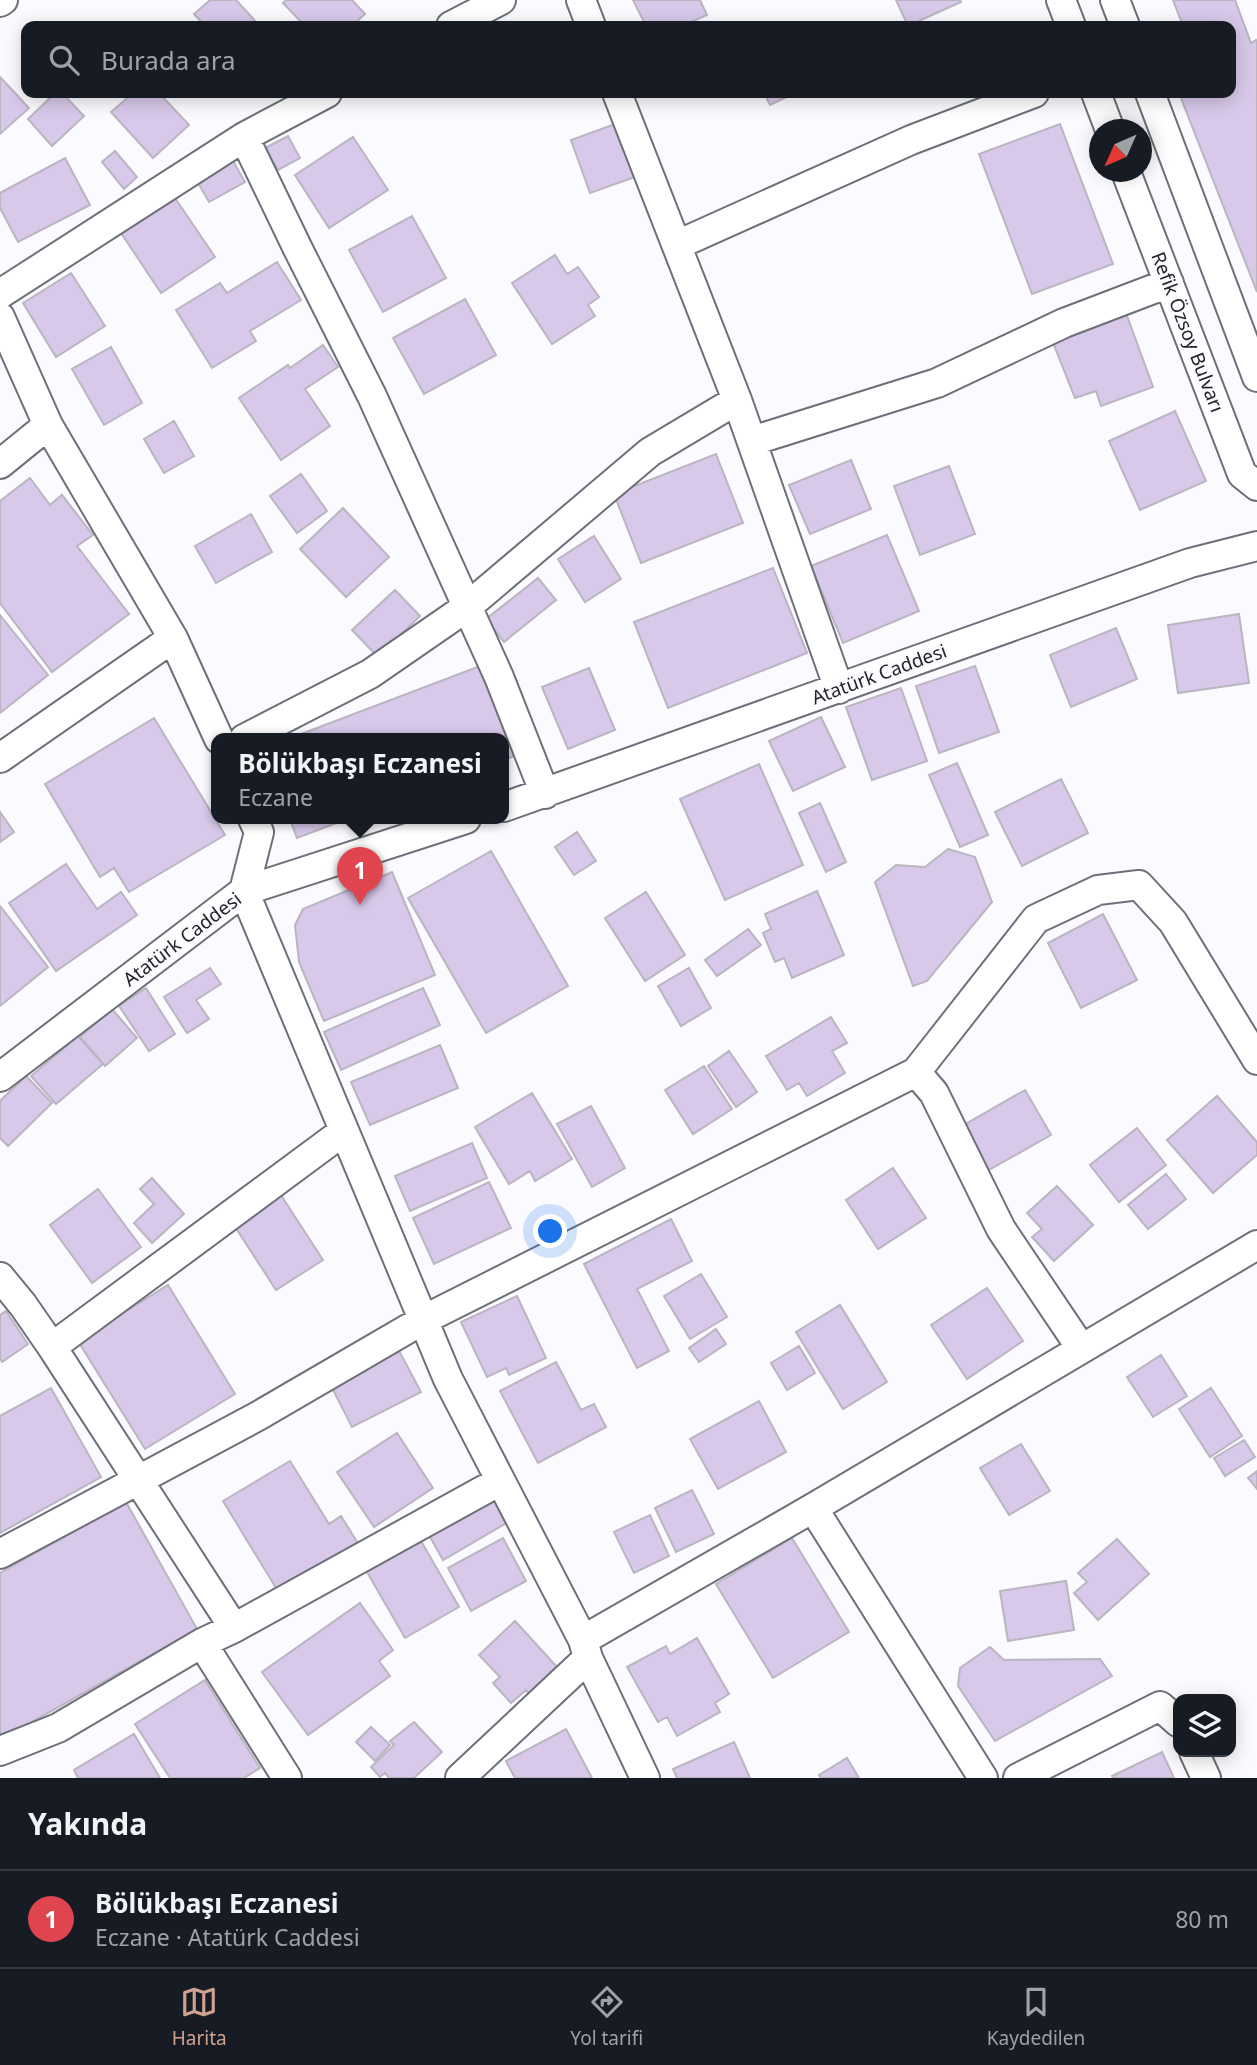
<!DOCTYPE html>
<html lang="tr">
<head>
<meta charset="utf-8">
<style>
	body { margin:0; font-family:"Noto Sans",sans-serif; background:#242831; color:#f1f3f6 }
	.controls { position:absolute; right:21px; bottom:21px; display:grid; overflow:hidden; border-radius:14px; box-shadow:0 4px 18px #0003 }
	.controls button { width:63px; height:63px; display:grid; place-items:center; padding:0; border:0; border-bottom:2px solid #363941; background:#171b24; color:#f1f3f6; font:35px sans-serif }
	.compass { position:absolute; left:1089px; top:119px; width:63px; height:63px; border-radius:50%; background:#171b24; box-shadow:0 4px 18px #0003; rotate:225deg }
	.you { position:absolute; left:551px; top:1232px; width:24px; height:24px; margin:-18px; border:5px solid #fff; border-radius:50%; background:#1a73e8; box-shadow:0 0 0 10px #1a73e833 }
	.badge { display:grid; place-items:center; width:46px; height:46px; border-radius:50%; background:#cea28f; color:#fff; font-size:23px; font-weight:700 }
	.pin { position:absolute; translate:-50% -58px; filter:drop-shadow(0 2px 4px #0008) }
	.pin::after { content:''; position:absolute; top:37px; width:24px; height:21px; background:inherit; clip-path:polygon(0 0,100% 0,50% 100%) }
	.popup { position:absolute; left:211px; top:733px; width:298px; height:91px; box-sizing:border-box; display:grid; place-content:center; border-radius:14px; background:#171b24; filter:drop-shadow(0 2px 5px #0005); font-size:23px; white-space:nowrap; color:#9ea1a6 }
	.popup b { font-size:26px; color:#f1f3f6 }
	.popup::after { content:''; position:absolute; left:50%; top:100%; margin-left:-14px; border:14px solid transparent; border-top-color:#171b24 }
	.list { margin:0; padding:0; list-style:none }
	h2 { display:flex; justify-content:space-between; align-items:center; height:91px; margin:0; padding:0 28px; font-size:30px }
	h2 small { font-size:23px; font-weight:400; color:#9ea1a6 }
	.list li { display:grid; grid-template-columns:46px 1fr auto; gap:21px; align-items:center; box-sizing:border-box; height:98px; padding:0 28px; border-top:2px solid #363941 }
	.list b { display:block; font-size:26px; white-space:nowrap }
	.list p { margin:0; font-size:23px; white-space:nowrap; color:#9ea1a6 }
	.list em { font-size:23px; font-style:normal; color:#9ea1a6 }
	.icon { flex:none; width:38px; height:38px; fill:none; stroke:currentColor; stroke-width:2; stroke-linecap:round; stroke-linejoin:round }
	.map { position:relative; flex:none; width:1257px; height:1778px; overflow:hidden }
	.search { position:absolute; background:#171b24; box-shadow:0 4px 18px #0003; left:21px; right:21px; top:21px; height:77px; display:flex; align-items:center; gap:18px; box-sizing:border-box; padding:0 24px; border-radius:14px; color:#9ea1a6; font-size:26px }
	.sheet { height:189px; background:#171b24 }
	nav { display:flex; justify-content:space-around; align-items:center; box-sizing:border-box; height:98px; border-top:2px solid #363941; background:#171b24; font-size:19px; color:#9ea1a6 }
	nav a { display:grid; justify-items:center; gap:4px }
	nav .on { color:#cea28f }
	.map>svg:first-child { display:block }
	.building { fill:#d8c8ea; stroke:#bab5c0; stroke-width:2 }
	.lines { fill:none; stroke-linecap:round; stroke-linejoin:round }
	.minor-casing { stroke:#6e7079; stroke-width:32 }
	.minor { stroke:#fff; stroke-width:28 }
	.labels { text-anchor:middle; stroke-width:5; stroke-linejoin:round; paint-order:stroke }
	.street-label { font-size:19px; fill:#242428; stroke:#fafaff }
</style>
</head>
<body>
<div class="map">
<svg width="1257" height="1778" viewBox="0 0 1257 1778">
	<rect width="100%" height="100%" fill="#fafaff"/>
	<path class="building" d="M210,0H236L258,24L255,26H205L194,14Z
		M286,0H352L365,14L352,26H337L333,22L329,26H305L283,3Z
		M633,0H700L707,15L682,26H646Z
		M896,0H960L961,2L908,26Z
		M1173,0H1235L1251,43L1256,40L1257,42V292L1179,93H1231V26H1183Z
		M0,77L29,108L0,134Z
		M55,93H62L84,116L52,146L28,119Z
		M133,93H159L189,125L153,158L111,112Z
		M764,93H795L770,105Z
		M615,124L635,177L590,193L571,140Z
		M1060,124L1113,264L1032,294L979,154Z
		M288,136L300,158L278,170L265,148Z
		M353,137L388,190L329,228L295,175Z
		M115,151L137,177L124,189L102,162Z
		M65,158L90,205L18,242L0,208V193Z
		M233,161L245,182L209,202L197,181Z
		M173,195L215,257L161,293L119,230Z
		M412,216L446,278L383,312L349,250Z
		M555,255L567,274L578,267L599,297L588,305L595,316L552,344L512,283Z
		M277,262L301,300L250,331L256,341L212,368L176,310L220,283L227,293Z
		M71,273L105,326L56,357L23,303Z
		M465,299L496,355L424,394L393,338Z
		M1126,313L1153,387L1101,406L1096,391L1075,398L1052,340Z
		M323,345L338,367L305,389L330,426L281,460L239,398L288,365L290,368Z
		M111,347L142,403L104,425L72,369Z
		M1175,411L1206,481L1140,510L1109,441Z
		M174,421L194,456L164,473L144,439Z
		M716,454L743,523L641,563L614,494Z
		M851,460L871,509L810,534L789,485Z
		M949,466L975,534L920,555L894,486Z
		M301,474L327,511L297,533L270,496Z
		M30,478L50,505L62,495L93,535L77,546L129,614L52,672L0,603V501Z
		M343,508L389,557L346,597L300,549Z
		M251,514L272,552L216,583L195,546Z
		M887,535L919,611L843,643L811,566Z
		M594,536L621,579L585,602L558,559Z
		M773,568L807,653L668,708L634,622Z
		M538,578L556,600L504,642L486,619Z
		M395,590L420,616L378,657L352,630Z
		M1239,614L1249,683L1178,693L1168,625Z
		M0,615L48,675L0,713Z
		M1116,628L1137,679L1071,707L1050,655Z
		M480,666L515,756L504,760V739H288Z
		M975,666L999,732L939,753L916,686Z
		M589,668L615,730L568,749L542,687Z
		M901,688L927,761L872,780L846,707Z
		M821,717L845,767L793,791L769,741Z
		M154,718L225,835L129,892L114,868L100,877L45,784Z
		M957,763L988,835L960,847L929,775Z
		M759,764L803,865L725,900L680,799Z
		M1061,779L1088,833L1022,866L995,812Z
		M820,803L846,862L826,872L799,813Z
		M0,812L14,832L0,842Z
		M290,819H347L297,838Z
		M577,832L596,861L574,875L555,847Z
		M948,849L975,857L992,902L927,981L913,986L875,882L896,865L925,867Z
		M491,851L568,986L486,1033L408,898Z
		M66,864L97,909L121,892L137,915L56,971L9,903Z
		M392,872L435,975L324,1021L299,962L295,925L303,909Z
		M817,891L844,955L792,978L784,958L775,962L763,933L771,929L765,914Z
		M646,892L685,955L645,981L605,918Z
		M0,906L48,967L0,1006Z
		M1103,914L1137,980L1081,1008L1048,943Z
		M748,929L761,945L717,976L705,960Z
		M210,968L221,984L196,1000L209,1019L187,1033L164,997Z
		M689,968L711,1008L681,1026L658,986Z
		M146,988L175,1034L149,1051L119,1006Z
		M423,988L440,1025L341,1070L324,1032Z
		M112,1009L137,1038L105,1066L80,1037Z
		M831,1017L847,1043L832,1051L845,1073L807,1096L799,1083L787,1090L766,1056Z
		M78,1036L103,1064L56,1104L31,1076Z
		M440,1045L458,1088L370,1125L351,1082Z
		M729,1051L757,1092L736,1107L708,1066Z
		M704,1066L732,1109L693,1134L665,1090Z
		M26,1076L52,1103L8,1146L0,1138V1101Z
		M1025,1090L1051,1135L989,1170L964,1125Z
		M532,1093L572,1159L535,1181L530,1171L509,1184L475,1127Z
		M1217,1096L1257,1142V1155L1213,1193L1167,1140Z
		M591,1106L625,1168L592,1187L557,1124Z
		M1137,1128L1166,1165L1119,1202L1090,1165Z
		M472,1143L487,1178L410,1211L395,1176Z
		M893,1168L926,1218L878,1249L846,1200Z
		M1166,1174L1186,1199L1148,1229L1128,1205Z
		M152,1178L184,1214L152,1243L134,1223L154,1204L140,1189Z
		M489,1182L511,1228L434,1264L413,1218Z
		M1057,1186L1093,1225L1054,1261L1032,1237L1042,1229L1027,1213Z
		M98,1189L141,1247L92,1283L50,1225Z
		M277,1189L323,1260L276,1290L230,1219Z
		M671,1219L692,1261L637,1289L669,1351L637,1368L584,1264Z
		M701,1274L727,1317L690,1339L664,1296Z
		M168,1285L235,1394L145,1449L78,1341Z
		M987,1288L1023,1341L967,1379L931,1325Z
		M517,1296L546,1358L509,1375L506,1368L487,1377L461,1322Z
		M840,1305L887,1382L843,1409L796,1332Z
		M6,1311L28,1344L2,1362L0,1358V1315Z
		M716,1329L726,1344L699,1362L689,1348Z
		M799,1346L815,1373L787,1390L771,1363Z
		M397,1347L421,1392L352,1427L329,1382Z
		M1161,1355L1187,1396L1153,1417L1127,1377Z
		M556,1362L581,1410L594,1404L606,1427L538,1463L500,1391Z
		M51,1388L101,1477L0,1533V1416Z
		M1211,1388L1242,1436L1210,1457L1179,1409Z
		M759,1401L786,1452L718,1489L690,1439Z
		M397,1433L433,1488L374,1527L337,1472Z
		M1244,1440L1255,1457L1225,1476L1214,1458Z
		M1021,1444L1050,1491L1009,1515L980,1468Z
		M290,1461L329,1524L341,1516L359,1545L279,1593L223,1501Z
		M1257,1471V1489L1248,1478Z
		M692,1490L714,1534L676,1552L655,1508Z
		M496,1496L510,1521L443,1560L429,1535Z
		M126,1502L197,1629L0,1740V1573Z
		M650,1515L669,1556L634,1573L614,1532Z
		M503,1538L526,1581L471,1611L448,1568Z
		M792,1538L849,1632L773,1678L716,1584Z
		M1117,1539L1149,1574L1098,1620L1074,1593L1087,1582L1078,1573Z
		M421,1541L459,1607L405,1638L367,1572Z
		M1066,1581L1074,1630L1008,1641L1000,1591Z
		M360,1603L393,1650L379,1661L390,1676L308,1735L262,1672Z
		M515,1621L557,1667L544,1679L548,1683L532,1697L526,1690L511,1703L493,1683L500,1677L479,1655Z
		M697,1638L729,1694L715,1703L720,1712L677,1736L667,1717L658,1722L627,1667L666,1646L670,1654Z
		M990,1647L1004,1660L1100,1659L1112,1676L995,1741L958,1686L960,1668Z
		M205,1680L260,1768L244,1778H170L135,1724Z
		M414,1722L442,1752L414,1778H389L385,1773L380,1777L371,1767L394,1745L390,1741Z
		M371,1727L390,1745L375,1761L356,1742Z
		M566,1729L592,1778H515L506,1761Z
		M134,1734L160,1778H78L74,1770Z
		M734,1742L750,1778H677L673,1769Z
		M1162,1752L1174,1778H1113L1112,1776Z
		M847,1758L859,1778H821L819,1775Z"/>
	<g class="lines">
		<defs>
			<path id="minor" d="M581,0L591,26
				M1061,0L1071,26
				M1115,0L1125,26
				M0,2L3,0
				M451,26L501,0
				M617,93L737,400L839,689
				M1096,93L1110,130
				M1150,93L1257,377
				M244,137L297,247L372,396L499,677L545,794
				M1126,172L1242,474L1257,486
				M677,245L911,140L1034,93
				M0,294L244,137L327,93
				M0,317L48,425L173,638L219,739
				M752,441L937,383L1064,323L1169,283
				M0,464L48,425
				M244,739L370,674L467,607L650,452L737,400
				M0,758L173,638
				M504,807L1190,563L1257,546
				M253,819L259,832L244,891L448,1379L583,1640L588,1658L645,1778
				M916,1072L934,1093L1001,1229L1081,1348
				M0,1077L244,891L466,819
				M0,1277L23,1305L52,1347L234,1628
				M52,1347L344,1131
				M813,1508L983,1778
				M0,1554L258,1416L423,1320L916,1072L1036,919L1098,890L1139,885L1173,922L1257,1060
				M583,1640L813,1508L1257,1245
				M202,1643L287,1778
				M0,1751L58,1728L202,1643L234,1628L500,1481
				M1194,1752L1206,1778
				M460,1778L588,1658
				M1018,1778L1160,1706L1178,1722"/>
		</defs>
		<use href="#minor" class="minor-casing"/>
		<use href="#minor" class="minor"/>
	</g>
	<g class="labels">
		<g class="street-label">
			<text transform="translate(1188 332) rotate(69)" y="7">Refik Özsoy Bulvarı</text>
			<text transform="translate(879 674) rotate(-20)" y="7">Atatürk Caddesi</text>
			<text transform="translate(182 939) rotate(-37)" y="7">Atatürk Caddesi</text>
		</g>
	</g>
</svg>
<div class="controls">
<button><svg class="icon" aria-label="layers" viewBox="0 0 24 24"><path d="M12 4l9 5-9 5-9-5zM3 14l9 5 9-5"/></svg></button>
</div>
<svg class="compass" viewBox="-18 -18 36 36"><path d="M0-13l5 13h-10z" fill="#e53935"/><path d="M0 13l5-13h-10z" fill="#9ea1a6"/></svg>
<div class="you"></div>
<div class="pin badge" style="left:360px;top:905px;background:#e0444e">1</div>
<div class="popup"><b>Bölükbaşı Eczanesi</b>Eczane</div>
<div class="search"><svg class="icon" aria-label="search" viewBox="0 0 24 24"><circle cx="10" cy="10" r="6"/><path d="M15 15l6 6"/></svg>Burada ara</div>
</div>
<section class="sheet">
<h2>Yakında<small></small></h2>
<ul class="list">
<li><span class="badge" style="background:#e0444e">1</span><div><b>Bölükbaşı Eczanesi</b><p>Eczane · Atatürk Caddesi</p></div><em>80 m</em></li>
</ul>
</section>
<nav>
<a class="on"><svg class="icon" aria-label="map" viewBox="0 0 24 24"><path d="M3 6l6-2 6 2 6-2v14l-6 2-6-2-6 2zM9 4v14M15 6v14"/></svg>Harita</a>
<a><svg class="icon" aria-label="directions" viewBox="0 0 24 24"><path d="M12 3l9 9-9 9-9-9zM9 14v-3h6M13 9l2 2-2 2"/></svg>Yol tarifi</a>
<a><svg class="icon" aria-label="saved" viewBox="0 0 24 24"><path d="M7 4h10v16l-5-4-5 4z"/></svg>Kaydedilen</a>
</nav>
</body>
</html>
